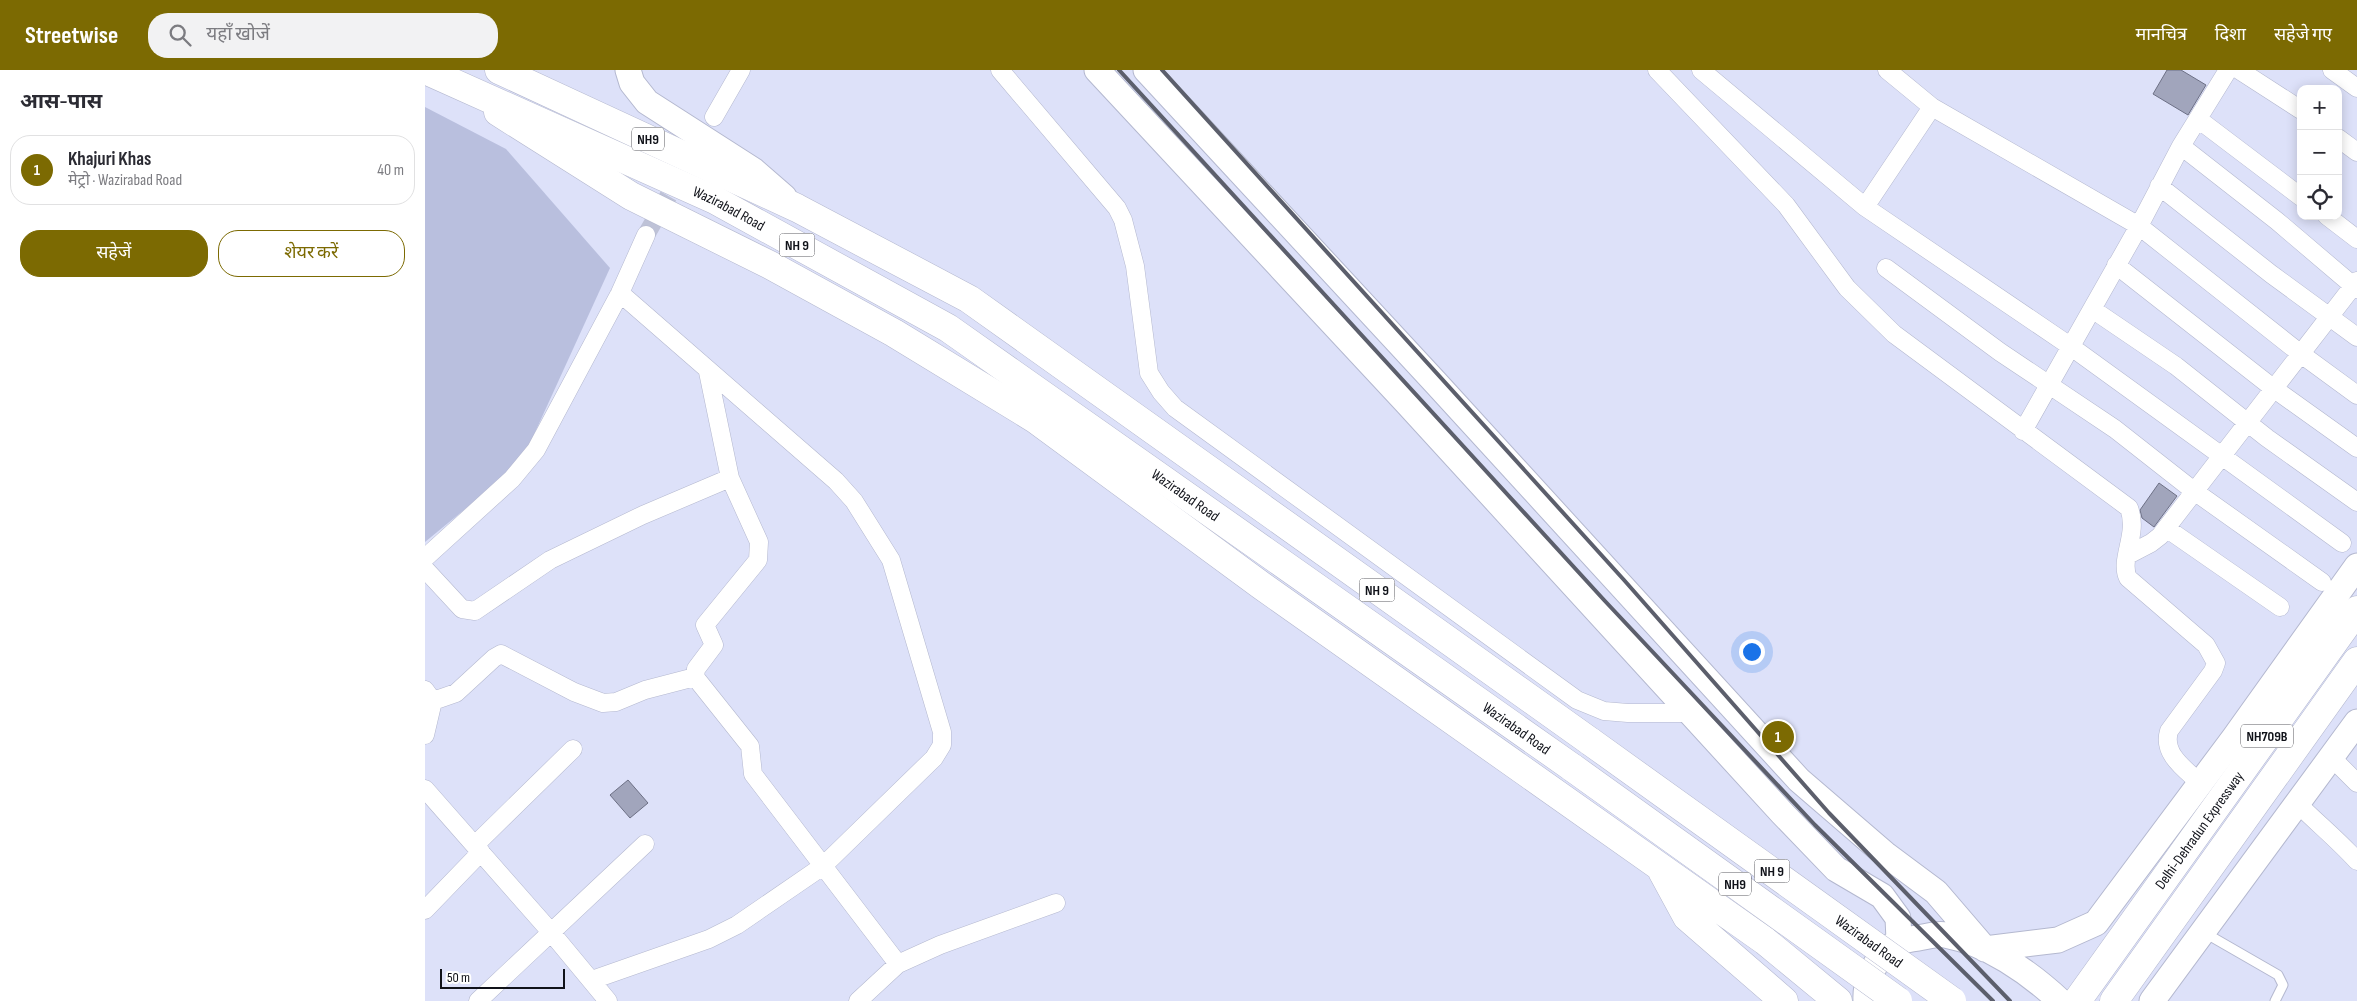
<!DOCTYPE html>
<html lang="hi">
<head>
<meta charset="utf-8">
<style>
	body { margin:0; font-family:"Sofia Sans Condensed","Noto Sans Devanagari",sans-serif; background:#f2f2f3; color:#2b2b33 }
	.controls { position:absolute; right:15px; top:15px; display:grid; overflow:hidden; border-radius:10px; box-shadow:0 2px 12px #0003 }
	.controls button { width:45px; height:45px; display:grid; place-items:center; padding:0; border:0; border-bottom:1px solid #e1e1e2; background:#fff; color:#2b2b33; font:25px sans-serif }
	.scale { position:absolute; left:15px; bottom:12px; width:125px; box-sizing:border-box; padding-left:5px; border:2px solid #101219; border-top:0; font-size:14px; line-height:18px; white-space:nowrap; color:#101219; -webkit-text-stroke:4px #fff; paint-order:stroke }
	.you { position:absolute; left:1326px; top:581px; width:18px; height:18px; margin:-12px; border:4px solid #fff; border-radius:50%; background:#1a73e8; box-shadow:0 0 0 8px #1a73e833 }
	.badge { display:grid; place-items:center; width:32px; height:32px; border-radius:50%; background:#7c6a02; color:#fff; font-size:16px; font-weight:700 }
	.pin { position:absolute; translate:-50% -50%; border:2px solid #fff; box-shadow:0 1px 5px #0006 }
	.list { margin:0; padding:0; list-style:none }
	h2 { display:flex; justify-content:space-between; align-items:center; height:65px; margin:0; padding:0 20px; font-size:21px }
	h2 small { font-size:16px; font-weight:400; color:#7c7c81 }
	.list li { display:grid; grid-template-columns:32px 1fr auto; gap:15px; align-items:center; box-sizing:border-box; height:70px; margin:0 10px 10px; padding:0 10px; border:1px solid #e1e1e2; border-radius:20px }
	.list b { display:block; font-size:19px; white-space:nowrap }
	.list p { margin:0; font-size:16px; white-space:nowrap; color:#7c7c81 }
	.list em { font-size:16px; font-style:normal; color:#7c7c81 }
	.actions { display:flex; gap:10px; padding:15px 20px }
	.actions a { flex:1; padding:11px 0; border:1px solid #7c6a02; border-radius:20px; text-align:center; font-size:18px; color:#7c6a02 }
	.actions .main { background:#7c6a02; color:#fff }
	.icon { flex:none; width:28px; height:28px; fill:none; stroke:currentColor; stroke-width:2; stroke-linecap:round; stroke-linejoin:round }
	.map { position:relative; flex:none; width:1932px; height:931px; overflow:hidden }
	header { display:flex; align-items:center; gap:30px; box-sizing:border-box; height:70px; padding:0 25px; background:#7c6a02; color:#fff }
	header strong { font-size:24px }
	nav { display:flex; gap:28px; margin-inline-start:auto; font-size:18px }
	.search { width:350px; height:45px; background:#f2f2f3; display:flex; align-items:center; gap:12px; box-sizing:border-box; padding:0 18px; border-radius:20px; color:#7c7c81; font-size:19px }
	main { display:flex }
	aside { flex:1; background:#fff }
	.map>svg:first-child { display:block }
	.green { fill:#b9bfde }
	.building { fill:#a1a5bc; stroke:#6d7085 }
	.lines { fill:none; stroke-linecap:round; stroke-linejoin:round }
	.street-tunnel { stroke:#bec2d7; stroke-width:18; stroke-dasharray:18 9; stroke-linecap:butt }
	.lane-casing { stroke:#b4b8cf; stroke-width:11 }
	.street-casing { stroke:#b4b8cf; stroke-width:19 }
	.secondary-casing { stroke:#b4b8cf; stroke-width:27 }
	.primary-casing { stroke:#b4b8cf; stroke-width:29 }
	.highway-casing { stroke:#b4b8cf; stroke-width:29 }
	.lane { stroke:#fff; stroke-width:9 }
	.street { stroke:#fff; stroke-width:18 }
	.secondary { stroke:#fff; stroke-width:25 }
	.primary { stroke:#fff; stroke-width:28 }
	.highway { stroke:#fff; stroke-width:28 }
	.rail { stroke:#5c5f6c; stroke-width:4 }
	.highway-bridge-casing { stroke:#b4b8cf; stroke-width:29; stroke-linecap:butt }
	.highway-bridge { stroke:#fff; stroke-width:28 }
	.labels { text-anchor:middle; stroke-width:4; stroke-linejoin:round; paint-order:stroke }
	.shield { fill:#fff; stroke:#58595e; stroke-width:1 }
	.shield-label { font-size:14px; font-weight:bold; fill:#101219 }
	.street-label { font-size:15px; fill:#101219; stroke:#fff }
</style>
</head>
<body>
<header>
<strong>Streetwise</strong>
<div class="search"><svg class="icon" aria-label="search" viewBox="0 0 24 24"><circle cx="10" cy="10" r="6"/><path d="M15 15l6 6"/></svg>यहाँ खोजें</div>
<nav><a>मानचित्र</a><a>दिशा</a><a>सहेजे गए</a></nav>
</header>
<main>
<aside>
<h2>आस-पास<small></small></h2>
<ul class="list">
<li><span class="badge">1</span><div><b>Khajuri Khas</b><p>मेट्रो · Wazirabad Road</p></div><em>40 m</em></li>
</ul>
<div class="actions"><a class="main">सहेजें</a><a>शेयर करें</a></div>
</aside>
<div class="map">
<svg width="1932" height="931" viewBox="0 0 1932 931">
	<rect width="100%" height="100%" fill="#dde1f9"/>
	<path class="green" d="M0,37L81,79L185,198L96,393L0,472Z"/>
	<path class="building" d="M1742,0H1756L1781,15L1763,45L1728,24Z
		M1734,413L1752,426L1729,457L1717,448L1715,440Z
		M203,710L223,733L205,748L185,725Z"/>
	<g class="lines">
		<path class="street-tunnel" d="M221,165L256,104"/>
		<defs>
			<path id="lane" d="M1780,863L1853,905L1858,915L1850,931"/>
			<path id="street" d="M575,0L692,138L698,150L710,196L724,303L736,322L750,338L1152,630L1179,641L1203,643H1265
				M1232,0L1361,135L1422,218L1469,264L1704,438C1714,464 1694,489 1703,508L1781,575L1791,593L1788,601L1744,661C1737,684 1760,699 1775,713
				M1276,0L1440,137L1645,276L1917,473
				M1462,0L1507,37L1714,156L1876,284L1932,325
				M1814,0L1876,40
				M1907,0L1932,18
				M289,47L316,0
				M1773,49L1876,127
				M1913,68L1932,82
				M1756,76L1852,151L1932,219
				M1734,116L1846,204L1932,267
				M1440,137L1507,37
				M1902,146L1932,169
				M1691,195L1848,318L1932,378
				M1461,198L1575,282L1690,359L1769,421L1897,512
				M1667,239L1751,296L1842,368L1932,432
				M283,302L305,408L334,472L333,490L280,555L289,575L271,599L270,607L325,676L328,704L473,894L433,931
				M1598,361L1714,156L1756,76L1803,0
				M1741,458L1855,537
				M1703,485L1726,473L1735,466L1932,211
				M0,488L87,409L111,380L195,223L221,165
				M0,499L37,539L50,541L125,490L218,445L305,408
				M0,620L8,631L0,665
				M8,631L31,623L69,588L76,584L149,622L178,633L191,632L220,620L270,607
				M1906,687L1932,713
				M0,719L125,861L183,931
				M1872,733C1892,753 1913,770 1932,791
				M50,775L148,679
				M0,840L56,782
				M473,894L515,875L631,833
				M167,910L284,869L312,855L398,796L509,688L517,675V662L466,490L429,431L411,411L195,223
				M53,931L220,774"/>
			<path id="secondary" d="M203,0L207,13L222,32L328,100L359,127
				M672,0L982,333L1357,743L1411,799L1457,826L1473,848L1474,870
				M721,0L1010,312L1374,710L1460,784L1511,822L1560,879
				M1560,879L1633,870L1671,853L1809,668L1932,496
				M1441,931C1440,914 1447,898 1457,885C1467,872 1478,870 1493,868C1501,867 1512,863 1520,865C1562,873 1604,902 1635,931
				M1727,931L1932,652"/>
			<path id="primary" d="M73,42L206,126L345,195L469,263L610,349L837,516L1340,871L1413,931
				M1237,801L1262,847L1359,931"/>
			<g id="highway">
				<path id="s1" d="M0,0L290,130L523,258L1148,698"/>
				<path d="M74,0L372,138L544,229L1166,672"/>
				<path id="s2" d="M1652,931L1932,540"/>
				<path d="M1689,931L1932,591"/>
			</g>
		</defs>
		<use href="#lane" class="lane-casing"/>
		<use href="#street" class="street-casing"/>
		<use href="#secondary" class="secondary-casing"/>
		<use href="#primary" class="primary-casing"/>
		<use href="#highway" class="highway-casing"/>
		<use href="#lane" class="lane"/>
		<use href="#street" class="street"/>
		<use href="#secondary" class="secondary"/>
		<use href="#primary" class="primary"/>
		<use href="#highway" class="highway"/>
		<path class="rail" d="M694,0L1179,530L1390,755L1568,931
			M737,0L1199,510L1404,743L1585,931"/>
		<defs>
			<g id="highway-bridge">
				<path id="s3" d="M1166,672L1527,931"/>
				<path d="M1148,698L1473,931"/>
			</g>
		</defs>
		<use href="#highway-bridge" class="highway-bridge-casing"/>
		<use href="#highway-bridge" class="highway-bridge"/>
	</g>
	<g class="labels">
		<g class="shield">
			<rect x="207" y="57.5" width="32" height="23" rx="4"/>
			<rect x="354.5" y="163.5" width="35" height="23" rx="4"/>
			<rect x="934.5" y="508.5" width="35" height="23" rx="4"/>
			<rect x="1816" y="654.5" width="52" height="23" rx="4"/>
			<rect x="1329.5" y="789.5" width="35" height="23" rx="4"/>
			<rect x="1294" y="802.5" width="32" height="23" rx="4"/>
		</g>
		<g class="shield-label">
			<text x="223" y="74">NH9</text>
			<text x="372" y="180">NH 9</text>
			<text x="952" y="525">NH 9</text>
			<text x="1842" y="671">NH709B</text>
			<text x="1347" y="806">NH 9</text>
			<text x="1310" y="819">NH9</text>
		</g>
		<g class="street-label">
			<text dy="5" stroke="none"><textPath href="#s1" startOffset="334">Wazirabad Road</textPath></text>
			<text dy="5" stroke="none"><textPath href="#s1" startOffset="874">Wazirabad Road</textPath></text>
			<text dy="5" stroke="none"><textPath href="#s1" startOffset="1279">Wazirabad Road</textPath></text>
			<text dy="5" stroke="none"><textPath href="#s2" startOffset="210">Delhi-Dehradun Expressway</textPath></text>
			<text dy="5" stroke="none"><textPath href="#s3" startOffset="342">Wazirabad Road</textPath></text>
		</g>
	</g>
</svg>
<div class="controls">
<button>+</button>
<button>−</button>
<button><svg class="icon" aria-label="locate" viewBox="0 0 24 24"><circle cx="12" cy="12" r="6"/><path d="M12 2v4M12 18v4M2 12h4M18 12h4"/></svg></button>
</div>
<div class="scale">50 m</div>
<div class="you"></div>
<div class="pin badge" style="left:1353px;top:667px">1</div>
</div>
</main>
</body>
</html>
